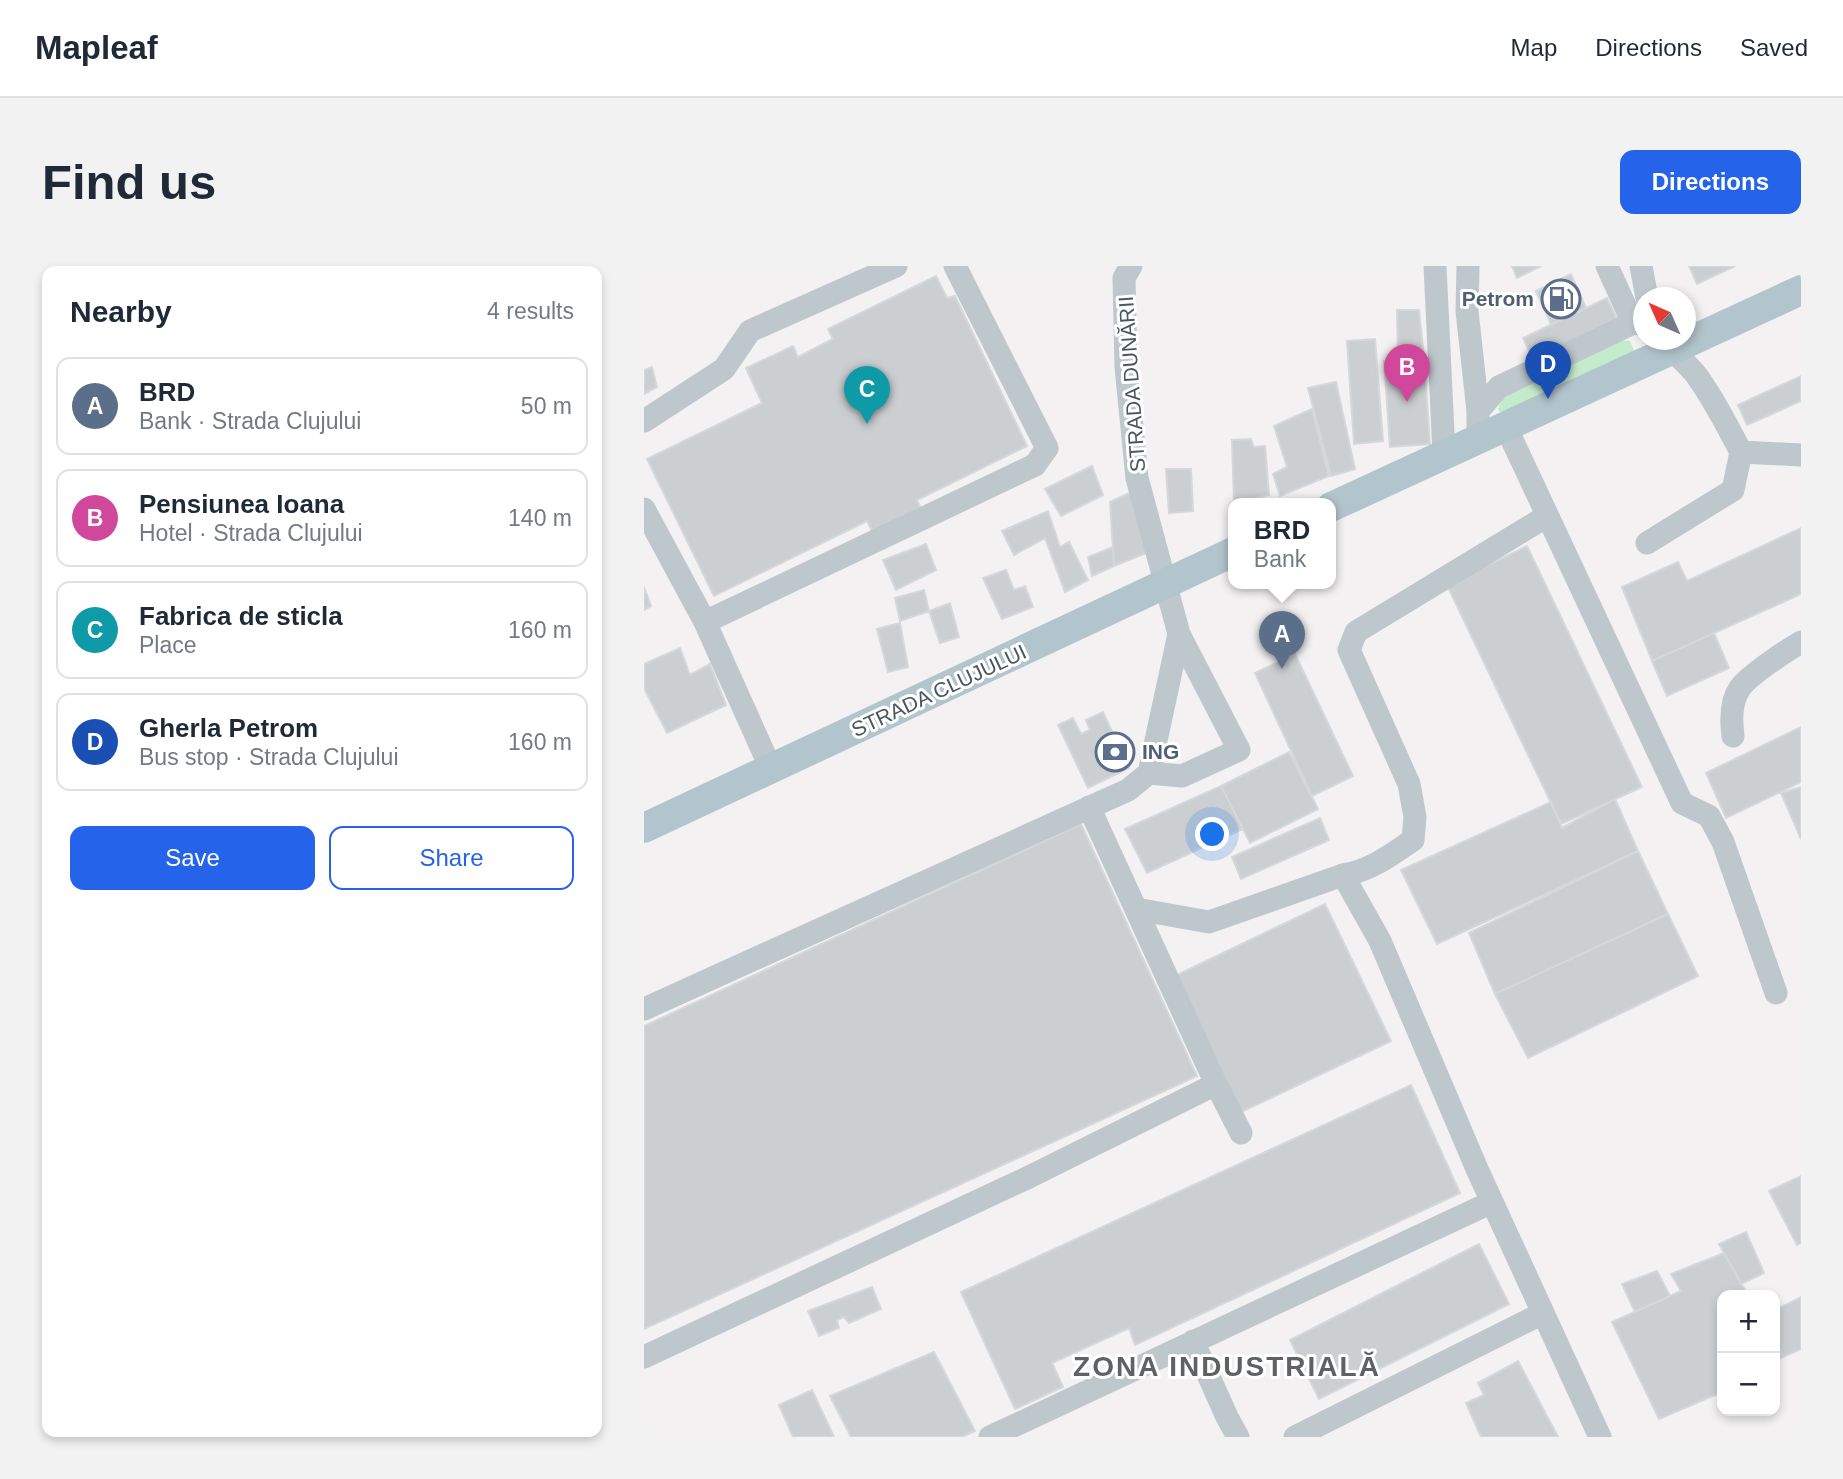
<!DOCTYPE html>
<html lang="en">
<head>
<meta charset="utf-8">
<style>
	body { margin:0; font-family:Helvetica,sans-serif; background:#f2f2f3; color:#1f2937 }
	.controls { position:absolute; right:21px; bottom:21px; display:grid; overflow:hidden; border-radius:14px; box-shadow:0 4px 10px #0003 }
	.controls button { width:63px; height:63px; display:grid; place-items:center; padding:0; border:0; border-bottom:2px solid #e0e1e3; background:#fff; color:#1f2937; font:35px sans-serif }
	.compass { position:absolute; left:989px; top:21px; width:63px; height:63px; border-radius:50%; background:#fff; box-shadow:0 4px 10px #0003; rotate:315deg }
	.you { position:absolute; left:569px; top:569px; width:24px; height:24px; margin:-18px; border:5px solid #fff; border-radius:50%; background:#1a73e8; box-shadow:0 0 0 10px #1a73e833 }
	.badge { display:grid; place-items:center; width:46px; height:46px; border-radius:50%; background:#2563eb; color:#fff; font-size:23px; font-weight:700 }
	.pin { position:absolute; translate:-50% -58px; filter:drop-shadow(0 2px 4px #0008) }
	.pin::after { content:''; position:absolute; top:37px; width:24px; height:21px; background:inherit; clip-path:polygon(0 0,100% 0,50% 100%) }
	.popup { position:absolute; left:584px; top:232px; width:108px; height:91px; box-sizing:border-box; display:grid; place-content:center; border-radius:14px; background:#fff; filter:drop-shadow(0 2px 5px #0005); font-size:23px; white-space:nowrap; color:#747a83 }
	.popup b { font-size:26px; color:#1f2937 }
	.popup::after { content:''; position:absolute; left:50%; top:100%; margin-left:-14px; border:14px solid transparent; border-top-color:#fff }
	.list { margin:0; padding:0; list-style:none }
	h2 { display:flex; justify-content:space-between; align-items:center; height:91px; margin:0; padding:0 28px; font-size:30px }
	h2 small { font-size:23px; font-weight:400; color:#747a83 }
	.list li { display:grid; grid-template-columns:46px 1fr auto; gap:21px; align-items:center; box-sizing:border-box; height:98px; margin:0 14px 14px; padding:0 14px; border:2px solid #e0e1e3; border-radius:14px }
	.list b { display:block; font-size:26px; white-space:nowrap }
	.list p { margin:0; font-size:23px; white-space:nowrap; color:#747a83 }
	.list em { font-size:23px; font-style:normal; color:#747a83 }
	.actions { display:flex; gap:14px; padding:21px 28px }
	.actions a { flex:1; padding:16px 0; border:2px solid #2563eb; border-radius:14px; text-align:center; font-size:24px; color:#2563eb }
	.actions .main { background:#2563eb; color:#fff }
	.map { position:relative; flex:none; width:1157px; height:1171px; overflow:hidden; border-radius:14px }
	header { display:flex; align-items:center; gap:42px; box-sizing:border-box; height:98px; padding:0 35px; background:#fff; border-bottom:2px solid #e0e1e3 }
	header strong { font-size:33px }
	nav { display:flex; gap:38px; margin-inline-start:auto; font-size:24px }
	.intro { display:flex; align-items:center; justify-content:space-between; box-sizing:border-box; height:168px; padding:0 42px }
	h1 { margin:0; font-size:49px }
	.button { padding:18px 32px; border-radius:14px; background:#2563eb; color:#fff; font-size:24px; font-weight:700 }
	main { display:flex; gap:42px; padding:0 42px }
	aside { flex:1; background:#fff; border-radius:14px; box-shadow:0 4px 10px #0003 }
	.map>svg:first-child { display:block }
	.green { fill:#c4ebcb }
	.building { fill:#cbcfd2; stroke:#d5d8db; stroke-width:2 }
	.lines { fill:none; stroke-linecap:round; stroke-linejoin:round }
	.minor { stroke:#bec7cc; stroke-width:23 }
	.major { stroke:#b3c5cc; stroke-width:30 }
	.labels { text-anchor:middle; stroke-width:6; stroke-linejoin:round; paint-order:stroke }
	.service-label { font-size:21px; font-weight:bold; fill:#4e5e75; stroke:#fff; text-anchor:end }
	.street-label { font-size:21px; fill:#4a575c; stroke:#fff }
	.district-label { font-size:28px; font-weight:bold; letter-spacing:2px; fill:#5e6265; stroke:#fff }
</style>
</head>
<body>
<header>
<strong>Mapleaf</strong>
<nav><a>Map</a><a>Directions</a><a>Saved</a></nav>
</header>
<div class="intro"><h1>Find us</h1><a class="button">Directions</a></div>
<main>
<aside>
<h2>Nearby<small>4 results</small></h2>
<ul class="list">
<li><span class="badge" style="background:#5c6f8a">A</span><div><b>BRD</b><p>Bank · Strada Clujului</p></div><em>50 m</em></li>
<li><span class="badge" style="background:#d1479c">B</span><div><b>Pensiunea Ioana</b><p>Hotel · Strada Clujului</p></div><em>140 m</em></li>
<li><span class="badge" style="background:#0f9aa8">C</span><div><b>Fabrica de sticla</b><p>Place</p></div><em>160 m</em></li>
<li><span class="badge" style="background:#1a4fb4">D</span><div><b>Gherla Petrom</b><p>Bus stop · Strada Clujului</p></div><em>160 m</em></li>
</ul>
<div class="actions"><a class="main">Save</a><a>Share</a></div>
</aside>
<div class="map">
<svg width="1157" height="1171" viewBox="0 0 1157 1171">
	<rect width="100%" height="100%" fill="#f3f1f1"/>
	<path class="green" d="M969,74L986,75L990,85L857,148L854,143L862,125Z"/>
	<path class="building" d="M868,0H897L873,12Z
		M1045,0H1091L1053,18Z
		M927,8L942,42L907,58L892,25Z
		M292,10L303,32L311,30L383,180L273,234L279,247L231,271L223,255L70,330L3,193L118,137L102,102L149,80L154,91L189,73L184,63Z
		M963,32L976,59L892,99L879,72Z
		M753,44H775L780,92L754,94Z
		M731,73L739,175L710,178L703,75Z
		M780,92L786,178L746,181L740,95Z
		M8,101L13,121L0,128V104Z
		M1157,110V135L1103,159L1094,139Z
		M692,116L711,203L687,210L664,122Z
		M668,143L685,210L636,230L629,208L643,201L630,160Z
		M607,173L610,181L621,180L625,229L590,237L588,174Z
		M448,200L459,229L417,250L401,223Z
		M522,203H547L549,245L525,247Z
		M488,226L505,286L470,300L466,236Z
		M404,245L416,281L425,276L444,314L421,326L401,272L370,289L358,265Z
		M1157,262V328L1008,395L978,321L1034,296L1043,315Z
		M282,278L292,304L252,324L239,294Z
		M883,280L998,521L917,558L803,319Z
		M469,281L470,300L448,310L444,291Z
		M362,304L370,324L381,320L389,341L358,353L339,312Z
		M0,321L7,340L0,344Z
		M280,324L285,345L256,355L251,332Z
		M306,337L315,371L296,377L285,345Z
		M256,357L264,401L244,406L233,363Z
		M1070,367L1085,402L1023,430L1008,395Z
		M36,382L46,409L66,398L82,439L23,467L0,422V398Z
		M651,388L709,510L668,530L611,407Z
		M459,446L485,502L444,522L414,459L429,452L437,468L446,464L442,454Z
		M1157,461V516L1082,552L1062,507Z
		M645,486L674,543L606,577L577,520Z
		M577,520L599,563L503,607L481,563Z
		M1157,521V573L1137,527Z
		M971,533L994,585L793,678L757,604L907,536L918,562Z
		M676,552L685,574L597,613L588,591Z
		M437,558L553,810L0,1063V760Z
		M994,585L1024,648L851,728L825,667Z
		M681,638L747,775L597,846L533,709Z
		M1024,648L1054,710L884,792L851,728Z
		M767,819L816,927L491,1079L485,1062L408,1097L419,1121L371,1143L317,1026Z
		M1157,910V977L1153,979L1125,925Z
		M1102,966L1120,1007L1097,1018L1075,978Z
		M835,978L865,1038L675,1133L646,1074Z
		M1080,987L1104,1029H1078V1126L1015,1153L968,1056L1037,1025L1027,1008Z
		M1013,1005L1026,1030L991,1046L978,1018Z
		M228,1021L237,1043L205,1057L200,1051L193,1054L195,1062L175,1070L164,1045Z
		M1157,1031V1083L1139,1091L1131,1075V1044Z
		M1131,1077L1139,1091L1131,1095Z
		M290,1086L331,1165L318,1171H207L186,1130Z
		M874,1095L914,1171H837L822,1137L840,1129L834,1117Z
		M168,1124L190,1171H149L135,1139Z"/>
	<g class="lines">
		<path class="minor" d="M791,0L800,188
			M824,0L823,45L834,145
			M963,0L989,57
			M997,0L1003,32
			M1020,74C1029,87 1043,97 1053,110C1070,134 1083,159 1097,186L1157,189
			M0,155L80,103L106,65L252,0
			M862,161L1038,537L1065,550L1079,576L1132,727
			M834,174V145L855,121L989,57L1000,59
			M0,243L61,356L127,503
			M1003,277L1089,224L1097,186
			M61,356L391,199L403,182L311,0
			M1089,470C1087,455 1086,436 1096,422C1105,409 1142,385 1157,376
			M505,507L538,510L595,484L535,368
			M445,541L572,818L597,867
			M699,609C726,605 747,589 769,574L771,551L765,518L705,384L712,366L903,250
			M492,643L565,656L699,609L736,675L833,903L956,1171
			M0,743L484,524L505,507L535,368L493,212L482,101L480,12L487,0
			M549,1075L583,1151L594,1171
			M0,1091L385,911L572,818
			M346,1171L848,936
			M651,1171L899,1047"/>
		<path class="major" d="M687,241L1157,24
			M0,562L589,286"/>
	</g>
	<defs>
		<symbol id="fuel-ring" viewBox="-11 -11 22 22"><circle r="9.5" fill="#fff" stroke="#5c6f8a" stroke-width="1.5"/><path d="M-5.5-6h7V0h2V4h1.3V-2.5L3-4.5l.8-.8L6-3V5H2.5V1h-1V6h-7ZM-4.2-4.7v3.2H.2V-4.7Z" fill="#5c6f8a"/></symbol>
		<symbol id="bank-ring" viewBox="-11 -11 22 22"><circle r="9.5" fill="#fff" stroke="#5c6f8a" stroke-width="1.5"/><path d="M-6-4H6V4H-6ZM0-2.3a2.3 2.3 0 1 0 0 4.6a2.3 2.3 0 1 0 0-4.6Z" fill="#5c6f8a"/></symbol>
	</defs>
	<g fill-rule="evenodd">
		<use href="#fuel-ring" x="895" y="11" width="44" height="44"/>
		<use href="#bank-ring" x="449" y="464" width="44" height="44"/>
	</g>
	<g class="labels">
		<g class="service-label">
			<text x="890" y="40">Petrom</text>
			<text x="498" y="493" text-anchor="start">ING</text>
		</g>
		<g class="street-label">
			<text transform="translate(488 118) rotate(-94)" y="7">STRADA DUNĂRII</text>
			<text transform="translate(295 425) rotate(-25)" y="7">STRADA CLUJULUI</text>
		</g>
		<g class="district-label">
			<text x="583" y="1110">ZONA INDUSTRIALĂ</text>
		</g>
	</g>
</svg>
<div class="controls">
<button>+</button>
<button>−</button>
</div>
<svg class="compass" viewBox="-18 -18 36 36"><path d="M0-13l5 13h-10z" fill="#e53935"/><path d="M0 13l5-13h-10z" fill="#747a83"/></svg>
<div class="you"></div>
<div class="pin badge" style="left:638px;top:403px;background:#5c6f8a">A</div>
<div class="popup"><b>BRD</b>Bank</div>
<div class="pin badge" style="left:763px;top:136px;background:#d1479c">B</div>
<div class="pin badge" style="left:223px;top:158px;background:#0f9aa8">C</div>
<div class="pin badge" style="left:904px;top:133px;background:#1a4fb4">D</div>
</div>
</main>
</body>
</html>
